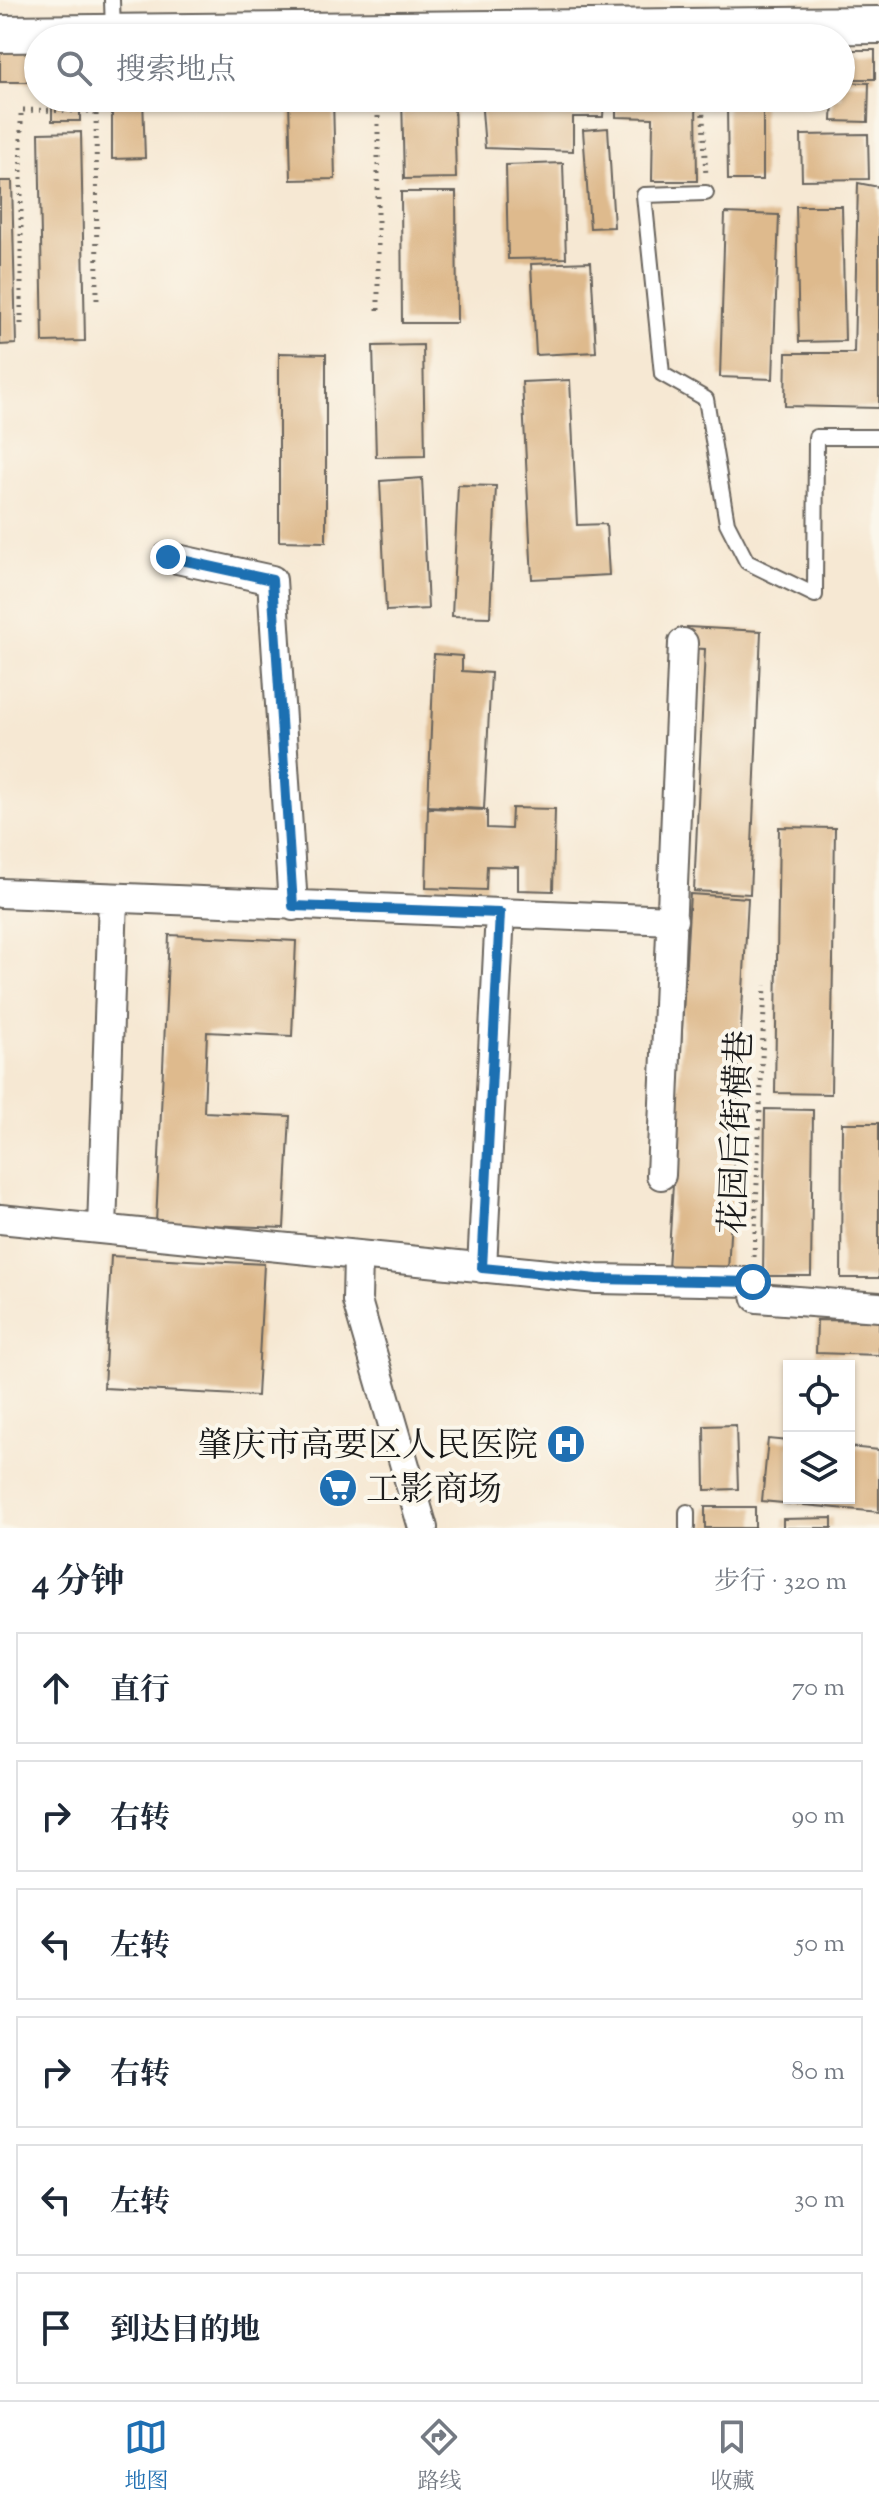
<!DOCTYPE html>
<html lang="zh">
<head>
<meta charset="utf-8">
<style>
	body { margin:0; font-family:"Sorts Mill Goudy","Noto Serif SC",serif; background:#f6f6f7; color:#1f2937 }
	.controls { position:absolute; right:24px; bottom:24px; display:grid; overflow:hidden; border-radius:0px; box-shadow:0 2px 6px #0004 }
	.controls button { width:72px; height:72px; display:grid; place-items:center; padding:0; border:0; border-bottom:2px solid #e0e1e3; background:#fff; color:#1f2937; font:40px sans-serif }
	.stop { position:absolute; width:24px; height:24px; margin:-18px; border:6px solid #1f6fb2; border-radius:50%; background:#fff }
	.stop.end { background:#1f6fb2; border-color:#fff; box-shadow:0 2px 8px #0008 }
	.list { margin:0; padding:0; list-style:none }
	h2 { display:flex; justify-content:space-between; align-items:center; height:104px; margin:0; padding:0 32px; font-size:34px }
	h2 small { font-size:26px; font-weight:400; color:#747a83 }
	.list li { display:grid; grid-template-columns:52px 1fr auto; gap:24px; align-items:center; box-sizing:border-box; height:112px; margin:0 16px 16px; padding:0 16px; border:2px solid #e0e1e3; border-radius:0px }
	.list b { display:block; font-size:30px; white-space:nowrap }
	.list em { font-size:26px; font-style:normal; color:#747a83 }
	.icon { flex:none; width:44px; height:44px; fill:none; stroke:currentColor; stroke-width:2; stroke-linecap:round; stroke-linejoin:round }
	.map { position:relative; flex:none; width:879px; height:1528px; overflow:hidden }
	.search { position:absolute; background:#fff; box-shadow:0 2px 6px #0004; left:24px; right:24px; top:24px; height:88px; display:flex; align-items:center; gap:20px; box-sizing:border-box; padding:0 28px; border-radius:44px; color:#747a83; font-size:30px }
	.sheet { height:872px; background:#fff }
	nav { display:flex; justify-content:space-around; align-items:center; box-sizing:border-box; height:112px; border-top:2px solid #e0e1e3; background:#fff; font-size:22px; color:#747a83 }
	nav a { display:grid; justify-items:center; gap:4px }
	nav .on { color:#1f6fb2 }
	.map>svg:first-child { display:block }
	.building { fill:#deba8d }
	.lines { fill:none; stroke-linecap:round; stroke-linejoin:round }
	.service-casing { stroke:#68635c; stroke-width:18 }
	.minor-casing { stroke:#68635c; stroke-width:32 }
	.tertiary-casing { stroke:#68635c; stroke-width:40 }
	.path { stroke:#68635c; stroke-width:5; stroke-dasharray:2 6; stroke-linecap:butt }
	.service { stroke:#fff; stroke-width:14 }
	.minor { stroke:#fff; stroke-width:28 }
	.tertiary { stroke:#fff; stroke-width:36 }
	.route { stroke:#1f6fb2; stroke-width:10 }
	.labels { text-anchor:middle; stroke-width:8; stroke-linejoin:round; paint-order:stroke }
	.street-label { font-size:34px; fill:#1c1c1c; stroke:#fbf7ec }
	.poi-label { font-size:34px; fill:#1c1c1c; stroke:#fbf7ec; text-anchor:end }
</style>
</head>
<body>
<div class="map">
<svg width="879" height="1528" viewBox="0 0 879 1528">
	<rect width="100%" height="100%" fill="#fbf7ec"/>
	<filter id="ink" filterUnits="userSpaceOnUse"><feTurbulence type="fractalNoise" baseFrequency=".0125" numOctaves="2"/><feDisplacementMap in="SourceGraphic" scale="16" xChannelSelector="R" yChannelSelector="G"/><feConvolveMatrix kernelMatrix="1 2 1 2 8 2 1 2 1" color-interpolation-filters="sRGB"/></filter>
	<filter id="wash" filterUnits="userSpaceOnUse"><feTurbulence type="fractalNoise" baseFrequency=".006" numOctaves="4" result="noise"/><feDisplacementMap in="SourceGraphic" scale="32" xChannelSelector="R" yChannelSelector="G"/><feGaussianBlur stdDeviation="1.8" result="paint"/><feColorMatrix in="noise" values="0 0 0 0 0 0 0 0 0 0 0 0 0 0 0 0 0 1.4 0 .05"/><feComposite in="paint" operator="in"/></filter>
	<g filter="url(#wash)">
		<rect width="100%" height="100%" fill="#f6e8d3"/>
		<g id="blocks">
			<path class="building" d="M0,44H38V82H0Z
				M841,50H875V79H841Z
				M841,82L869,83L868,122L832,121L833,98H841Z
				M52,98H80V121H52Z
				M112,98H143L145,158L112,159Z
				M289,98H333L335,179L291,180Z
				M402,98H454L456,178L404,179Z
				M481,98H524V106L560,105V98H604L603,117H573V151L485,148Z
				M616,98H696L697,181H652L653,118L616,117Z
				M727,106H763V180H728Z
				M608,128L614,227L590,228L583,130Z
				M81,132L85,341L43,342L39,133Z
				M868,134L869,179L802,180L801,135Z
				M563,163L566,258L508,259L506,165Z
				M0,181H12L16,344L0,345Z
				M858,183L879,187V408L785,406L786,353H854Z
				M401,192H456L457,323H402Z
				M796,206H842L845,341L799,342Z
				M725,213L779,215L773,379L720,377Z
				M591,262L596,352L536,355L531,264Z
				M423,345L425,456L376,457L373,346Z
				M279,353L326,354V542L279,541Z
				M570,380L577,525L606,524L609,575L532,579L522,382Z
				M422,478L428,609L386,611L380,481Z
				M458,485L496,486L490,617L452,616Z
				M687,627L761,631L750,894L694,891L705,649L686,648Z
				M434,654L462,656V671L491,673L484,809L428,806Z
				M428,808L487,810V828L511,829L512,808L555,809L553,891L518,890V867L487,866L486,890L426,888Z
				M779,827L835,828L831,1094L775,1093Z
				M690,894L748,898L728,1272L668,1269Z
				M169,935L296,941L292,1036L207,1032L204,1112L290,1116L284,1228L156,1223Z
				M765,1109L813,1110L811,1276H763Z
				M842,1123H879V1278H841Z
				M111,1256L264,1264L257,1396L104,1388Z
				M817,1320L879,1321V1355L816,1353Z
				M736,1425L738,1489L705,1490L704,1426Z
				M768,1439L789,1441V1498H849V1447L879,1450V1512L762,1501Z
				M705,1507H755V1528H705Z
				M832,1518V1528H783V1519Z"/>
		</g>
	</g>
	<g filter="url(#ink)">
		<use href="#blocks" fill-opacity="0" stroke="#68635c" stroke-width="2"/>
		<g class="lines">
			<defs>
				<path id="service" d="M112,0L113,32
					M706,193L644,195L662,374L706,399L727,523L747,562L815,595L816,437H879
					M687,1528V1512"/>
				<path id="minor" d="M168,557L272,580L293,906
					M0,893L673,920
					M661,1175L683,643
					M0,1219L597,1279L753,1282L757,1298L879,1307
					M102,1229L113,898
					M358,1256L357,1301L423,1528
					M482,1268L500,913"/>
				<path id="tertiary" d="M0,34L879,25"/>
			</defs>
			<use href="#service" class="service-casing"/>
			<use href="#minor" class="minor-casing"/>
			<use href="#tertiary" class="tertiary-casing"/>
			<path class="path" d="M96,98L97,304
				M702,98L706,177
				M378,310V98
				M21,324V110L96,111
				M754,1257L765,985"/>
			<use href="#service" class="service"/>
			<use href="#minor" class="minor"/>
			<use href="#tertiary" class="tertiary"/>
		</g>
	</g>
	<g class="lines" filter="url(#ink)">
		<path class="route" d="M168,557L272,580L293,906L500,913L482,1268L597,1279L753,1282"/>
	</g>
	<defs>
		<symbol id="hospital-disc" viewBox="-11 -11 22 22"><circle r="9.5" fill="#1f6fb2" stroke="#fbf7ec"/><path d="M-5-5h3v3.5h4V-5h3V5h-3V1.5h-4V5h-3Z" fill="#fff"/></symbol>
		<symbol id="supermarket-disc" viewBox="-11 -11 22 22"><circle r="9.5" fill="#1f6fb2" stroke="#fbf7ec"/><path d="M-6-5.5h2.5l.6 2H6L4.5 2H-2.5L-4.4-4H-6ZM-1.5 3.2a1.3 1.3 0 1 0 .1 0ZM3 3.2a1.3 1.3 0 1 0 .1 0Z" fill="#fff"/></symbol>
	</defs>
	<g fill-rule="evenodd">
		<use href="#hospital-disc" x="544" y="1422" width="44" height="44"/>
		<use href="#supermarket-disc" x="316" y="1466" width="44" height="44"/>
	</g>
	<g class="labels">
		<g class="street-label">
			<text transform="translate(735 1132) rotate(-88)" y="12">花园后街横巷</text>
		</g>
		<g class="poi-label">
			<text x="538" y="1456">肇庆市高要区人民医院</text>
			<text x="366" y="1500" text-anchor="start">工影商场</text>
		</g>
	</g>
</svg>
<div class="controls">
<button><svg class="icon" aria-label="locate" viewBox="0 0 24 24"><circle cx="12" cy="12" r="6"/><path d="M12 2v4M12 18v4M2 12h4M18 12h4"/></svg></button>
<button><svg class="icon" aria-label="layers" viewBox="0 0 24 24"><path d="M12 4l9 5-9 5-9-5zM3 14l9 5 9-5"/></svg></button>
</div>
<div class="stop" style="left:753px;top:1282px"></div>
<div class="stop end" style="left:168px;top:557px"></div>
<div class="search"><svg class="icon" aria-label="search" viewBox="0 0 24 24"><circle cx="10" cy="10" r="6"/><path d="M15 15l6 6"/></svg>搜索地点</div>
</div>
<section class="sheet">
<h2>4 分钟<small>步行 · 320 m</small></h2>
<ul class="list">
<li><svg class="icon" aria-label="ahead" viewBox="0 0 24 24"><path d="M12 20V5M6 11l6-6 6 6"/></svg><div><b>直行</b></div><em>70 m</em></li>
<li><svg class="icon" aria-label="right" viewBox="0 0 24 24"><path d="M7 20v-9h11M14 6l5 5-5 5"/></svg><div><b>右转</b></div><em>90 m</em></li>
<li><svg class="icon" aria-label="left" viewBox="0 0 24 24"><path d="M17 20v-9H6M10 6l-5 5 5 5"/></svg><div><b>左转</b></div><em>50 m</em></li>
<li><svg class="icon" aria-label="right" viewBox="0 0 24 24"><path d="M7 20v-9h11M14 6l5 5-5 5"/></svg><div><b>右转</b></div><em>80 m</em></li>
<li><svg class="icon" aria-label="left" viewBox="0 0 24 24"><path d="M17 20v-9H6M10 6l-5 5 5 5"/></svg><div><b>左转</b></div><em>30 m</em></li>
<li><svg class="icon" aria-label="arrive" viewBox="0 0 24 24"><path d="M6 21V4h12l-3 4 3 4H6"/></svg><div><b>到达目的地</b></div></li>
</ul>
</section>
<nav>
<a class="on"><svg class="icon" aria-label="map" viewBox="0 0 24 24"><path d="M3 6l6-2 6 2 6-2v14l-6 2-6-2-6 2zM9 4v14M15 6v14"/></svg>地图</a>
<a><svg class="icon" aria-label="directions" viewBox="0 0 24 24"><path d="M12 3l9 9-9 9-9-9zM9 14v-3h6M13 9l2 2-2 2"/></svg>路线</a>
<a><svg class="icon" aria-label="saved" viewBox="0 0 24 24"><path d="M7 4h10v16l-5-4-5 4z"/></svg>收藏</a>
</nav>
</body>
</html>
